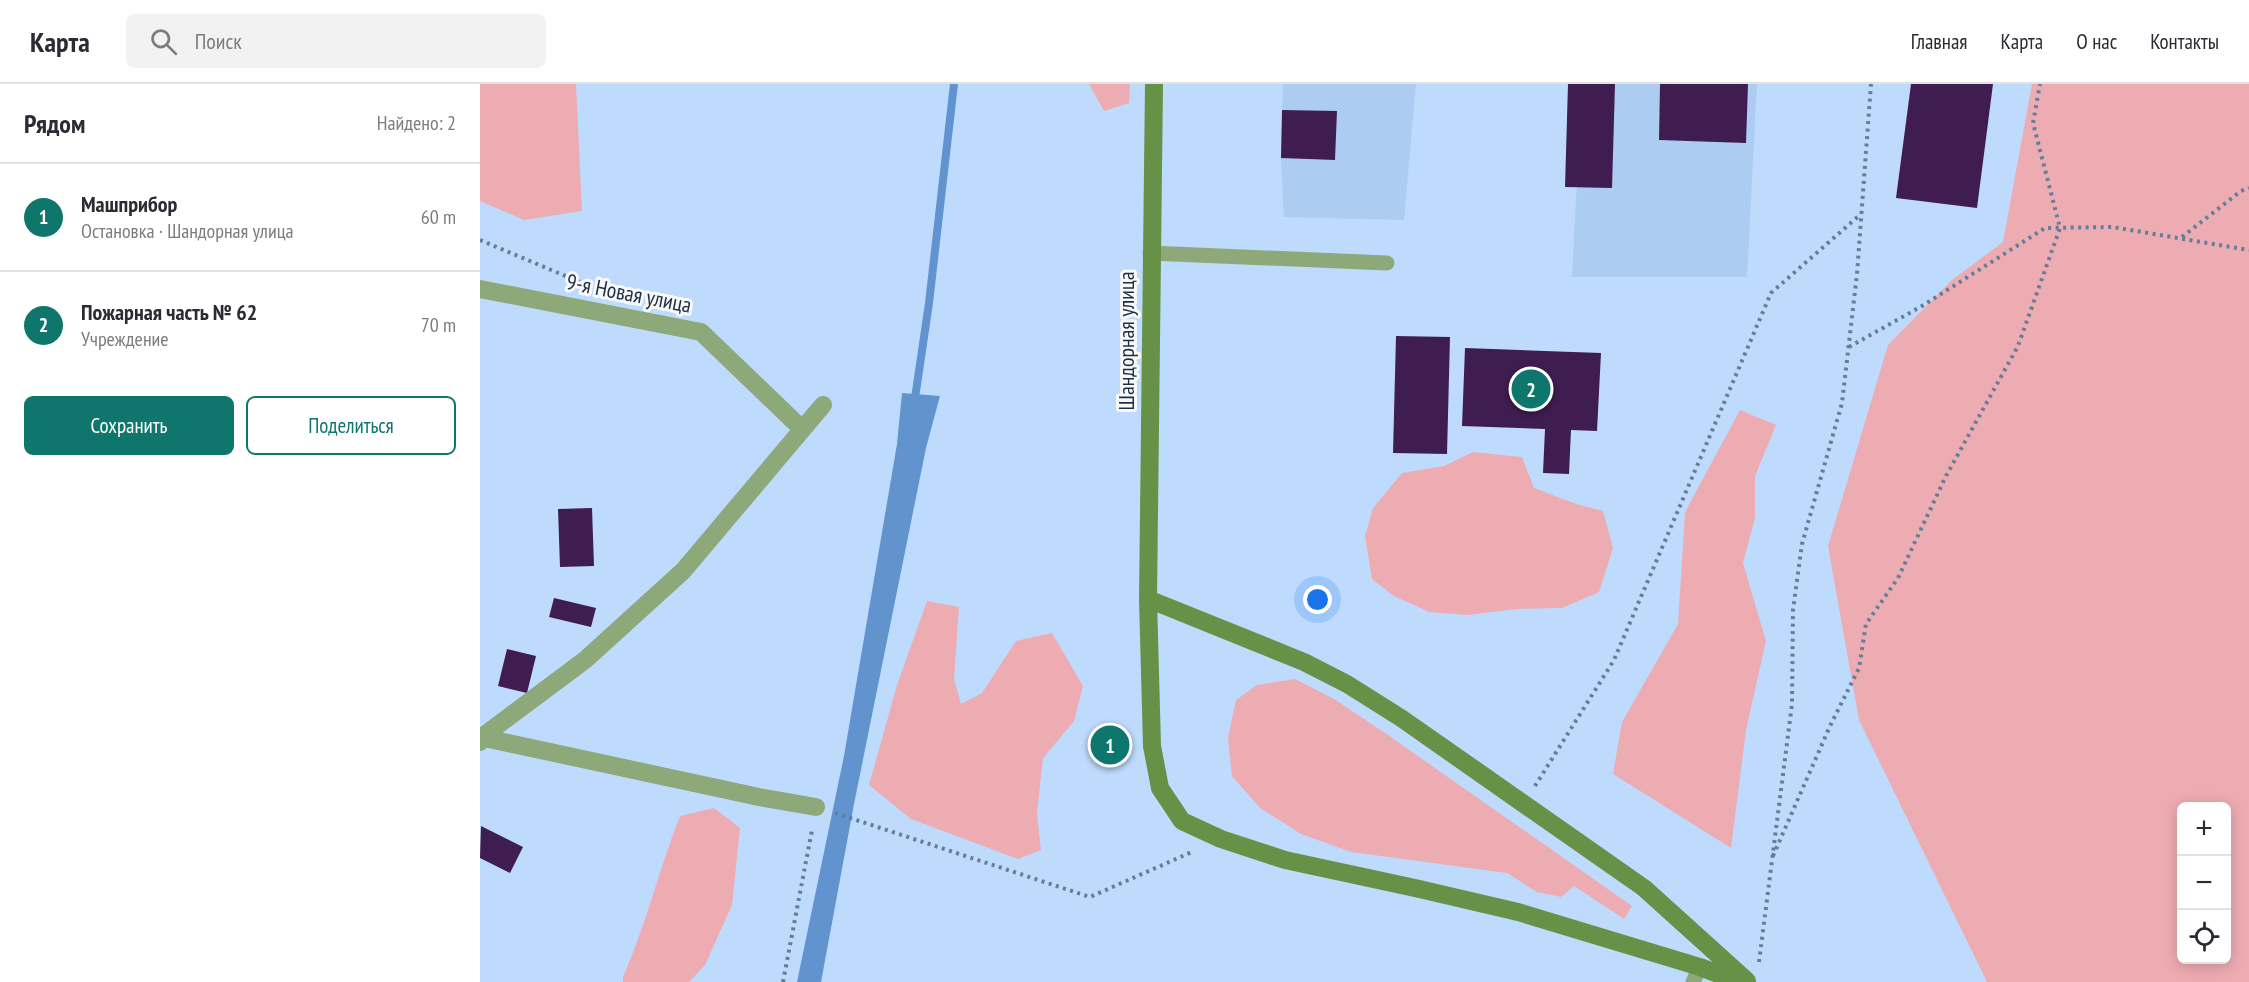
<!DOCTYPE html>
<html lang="ru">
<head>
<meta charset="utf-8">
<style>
	body { margin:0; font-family:"PT Sans Narrow",sans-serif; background:#f2f2f3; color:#2b2b33 }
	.controls { position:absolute; right:18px; bottom:18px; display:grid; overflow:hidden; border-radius:9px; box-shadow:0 3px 15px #0003 }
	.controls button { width:54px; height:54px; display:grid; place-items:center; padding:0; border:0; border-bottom:2px solid #e1e1e2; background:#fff; color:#2b2b33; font:30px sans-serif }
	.you { position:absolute; left:838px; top:516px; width:21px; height:21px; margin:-15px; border:4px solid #fff; border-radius:50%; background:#1a73e8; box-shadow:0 0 0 9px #1a73e833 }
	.badge { display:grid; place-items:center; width:39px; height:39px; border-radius:50%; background:#0f766e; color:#fff; font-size:20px; font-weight:700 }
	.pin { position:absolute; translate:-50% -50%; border:3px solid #fff; box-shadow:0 2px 6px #0006 }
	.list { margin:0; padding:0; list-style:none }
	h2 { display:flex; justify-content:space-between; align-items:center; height:78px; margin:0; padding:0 24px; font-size:26px }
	h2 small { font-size:20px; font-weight:400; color:#7c7c81 }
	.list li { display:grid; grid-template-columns:39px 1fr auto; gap:18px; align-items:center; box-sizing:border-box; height:108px; padding:0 24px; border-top:2px solid #e1e1e2 }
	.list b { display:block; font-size:22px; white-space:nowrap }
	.list p { margin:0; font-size:20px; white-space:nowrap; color:#7c7c81 }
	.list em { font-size:20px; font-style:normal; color:#7c7c81 }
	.actions { display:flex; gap:12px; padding:18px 24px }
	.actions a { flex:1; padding:14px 0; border:2px solid #0f766e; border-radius:9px; text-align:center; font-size:21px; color:#0f766e }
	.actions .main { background:#0f766e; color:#fff }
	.icon { flex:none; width:33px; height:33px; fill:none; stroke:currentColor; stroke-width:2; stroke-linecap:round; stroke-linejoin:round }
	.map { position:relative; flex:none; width:1769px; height:898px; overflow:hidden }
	header { display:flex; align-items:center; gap:36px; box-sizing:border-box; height:84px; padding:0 30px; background:#fff; border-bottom:2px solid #e1e1e2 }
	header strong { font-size:28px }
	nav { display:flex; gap:33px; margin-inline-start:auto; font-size:21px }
	.search { width:420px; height:54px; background:#f2f2f3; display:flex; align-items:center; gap:15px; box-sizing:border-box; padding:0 21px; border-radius:9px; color:#7c7c81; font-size:22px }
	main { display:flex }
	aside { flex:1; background:#fff }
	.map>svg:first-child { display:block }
	.built { fill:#adccf1 }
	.green { fill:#edacb2; fill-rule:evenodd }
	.water { fill:#6193ce }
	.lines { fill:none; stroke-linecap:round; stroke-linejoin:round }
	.stream { stroke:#6193ce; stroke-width:8 }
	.building { fill:#401d51 }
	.path { stroke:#657d99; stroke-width:4; stroke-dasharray:3 4.5; stroke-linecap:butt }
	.lane { stroke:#8da979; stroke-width:15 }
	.street { stroke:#8da979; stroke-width:18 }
	.secondary { stroke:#689148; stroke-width:18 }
	.labels { text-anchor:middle; stroke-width:6; stroke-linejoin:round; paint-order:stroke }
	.street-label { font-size:22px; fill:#1c2f45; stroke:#f9f9f9 }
</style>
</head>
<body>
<header>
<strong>Карта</strong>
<div class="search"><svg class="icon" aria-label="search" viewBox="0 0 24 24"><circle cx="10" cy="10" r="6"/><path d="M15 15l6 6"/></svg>Поиск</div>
<nav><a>Главная</a><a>Карта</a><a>О нас</a><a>Контакты</a></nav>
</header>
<main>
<aside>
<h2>Рядом<small>Найдено: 2</small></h2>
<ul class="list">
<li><span class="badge">1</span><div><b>Машприбор</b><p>Остановка · Шандорная улица</p></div><em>60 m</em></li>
<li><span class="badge">2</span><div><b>Пожарная часть № 62</b><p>Учреждение</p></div><em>70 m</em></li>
</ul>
<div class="actions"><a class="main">Сохранить</a><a>Поделиться</a></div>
</aside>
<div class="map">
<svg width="1769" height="898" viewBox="0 0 1769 898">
	<rect width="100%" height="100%" fill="#bedbfe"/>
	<path class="built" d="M803,0H936L924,136L804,133L801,74Z
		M1102,0H1277L1267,193H1092Z"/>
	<path class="green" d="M0,0H96L102,127L44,136L0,117Z
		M609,0H650L649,19L624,27Z
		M1552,0H1769V898H1507L1379,636L1348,462L1408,261L1472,196L1523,158ZM1702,722H1746V876H1702Z
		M1260,326L1296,341L1275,392V434L1263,479L1286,557L1266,646L1251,764L1133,690L1142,638L1198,540L1205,428Z
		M993,368L1042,373L1054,404L1096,420L1123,427L1133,464L1119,508L1082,524L1037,525L987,531L949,528L914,512L892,495L885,452L893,424L922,389L964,382Z
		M447,517L479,523L474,595L481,620L502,609L536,557L572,549L603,602L594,637L563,674L557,729L561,766L538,775L431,735L389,701L417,601Z
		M815,595L854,615L905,649L1152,822L1144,835L1094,802L1081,813L1057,808L1027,789L871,768L821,750L780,724L752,692L748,654L756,616L777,601Z
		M234,724L260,744L252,821L225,881L209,898H143V893C166,841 179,785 200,732Z"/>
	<path class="water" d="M422,309L460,312L446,364L374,720L341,898H317L364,672L417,360Z"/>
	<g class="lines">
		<path class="stream" d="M434,321L449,219L474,0"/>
	</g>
	<path class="building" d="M1088,0H1135L1132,104L1085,103Z
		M1180,0H1268L1266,59L1179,56Z
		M1431,0H1513L1497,124L1416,114Z
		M802,26L857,27L855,76L801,74Z
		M916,252L970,253L967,370L913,369Z
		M985,264L1121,269L1117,347L1091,346L1089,390L1063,389L1065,345L982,342Z
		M112,424L114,482L80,483L78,425Z
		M74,514L116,524L111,543L69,533Z
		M27,565L56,572L47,609L18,602Z
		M1,742L43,763L30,789L0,774Z"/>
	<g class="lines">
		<path class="path" d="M1702,153L1761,107L1769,104
			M0,156L107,201
			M1369,263L1442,222L1565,144L1632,143L1769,166
			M1055,702L1134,576L1291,209L1381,130
			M355,729L610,813L714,767
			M1293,772L1350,642L1379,584L1386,540L1418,494L1466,392L1538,262L1580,144L1553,39L1560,0
			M1279,878L1312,620L1313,526L1322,460L1362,319L1377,190L1391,0
			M303,898L332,746"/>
		<path class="lane" d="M670,169L907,179
			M1213,898L1220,883"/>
		<path class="street" d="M0,205L221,248L322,345
			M0,653L279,713L336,723
			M0,658L2,653L105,576L203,487L343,321"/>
		<path class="secondary" d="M674,0L668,515L672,662L680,704L702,737L741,755L805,776L935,804L1038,828L1220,883L1259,898
			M668,515L824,578L867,600L921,634L1164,804L1267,897"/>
	</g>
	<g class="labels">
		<g class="street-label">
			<text transform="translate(149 209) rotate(11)" y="8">9-я Новая улица</text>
			<text transform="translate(646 257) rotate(-90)" y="8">Шандорная улица</text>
		</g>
	</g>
</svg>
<div class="controls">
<button>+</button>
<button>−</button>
<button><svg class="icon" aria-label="locate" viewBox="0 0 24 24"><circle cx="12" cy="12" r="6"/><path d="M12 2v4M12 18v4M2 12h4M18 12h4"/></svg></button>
</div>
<div class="you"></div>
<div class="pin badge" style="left:630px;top:661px">1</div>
<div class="pin badge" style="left:1051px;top:305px">2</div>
</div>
</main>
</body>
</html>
